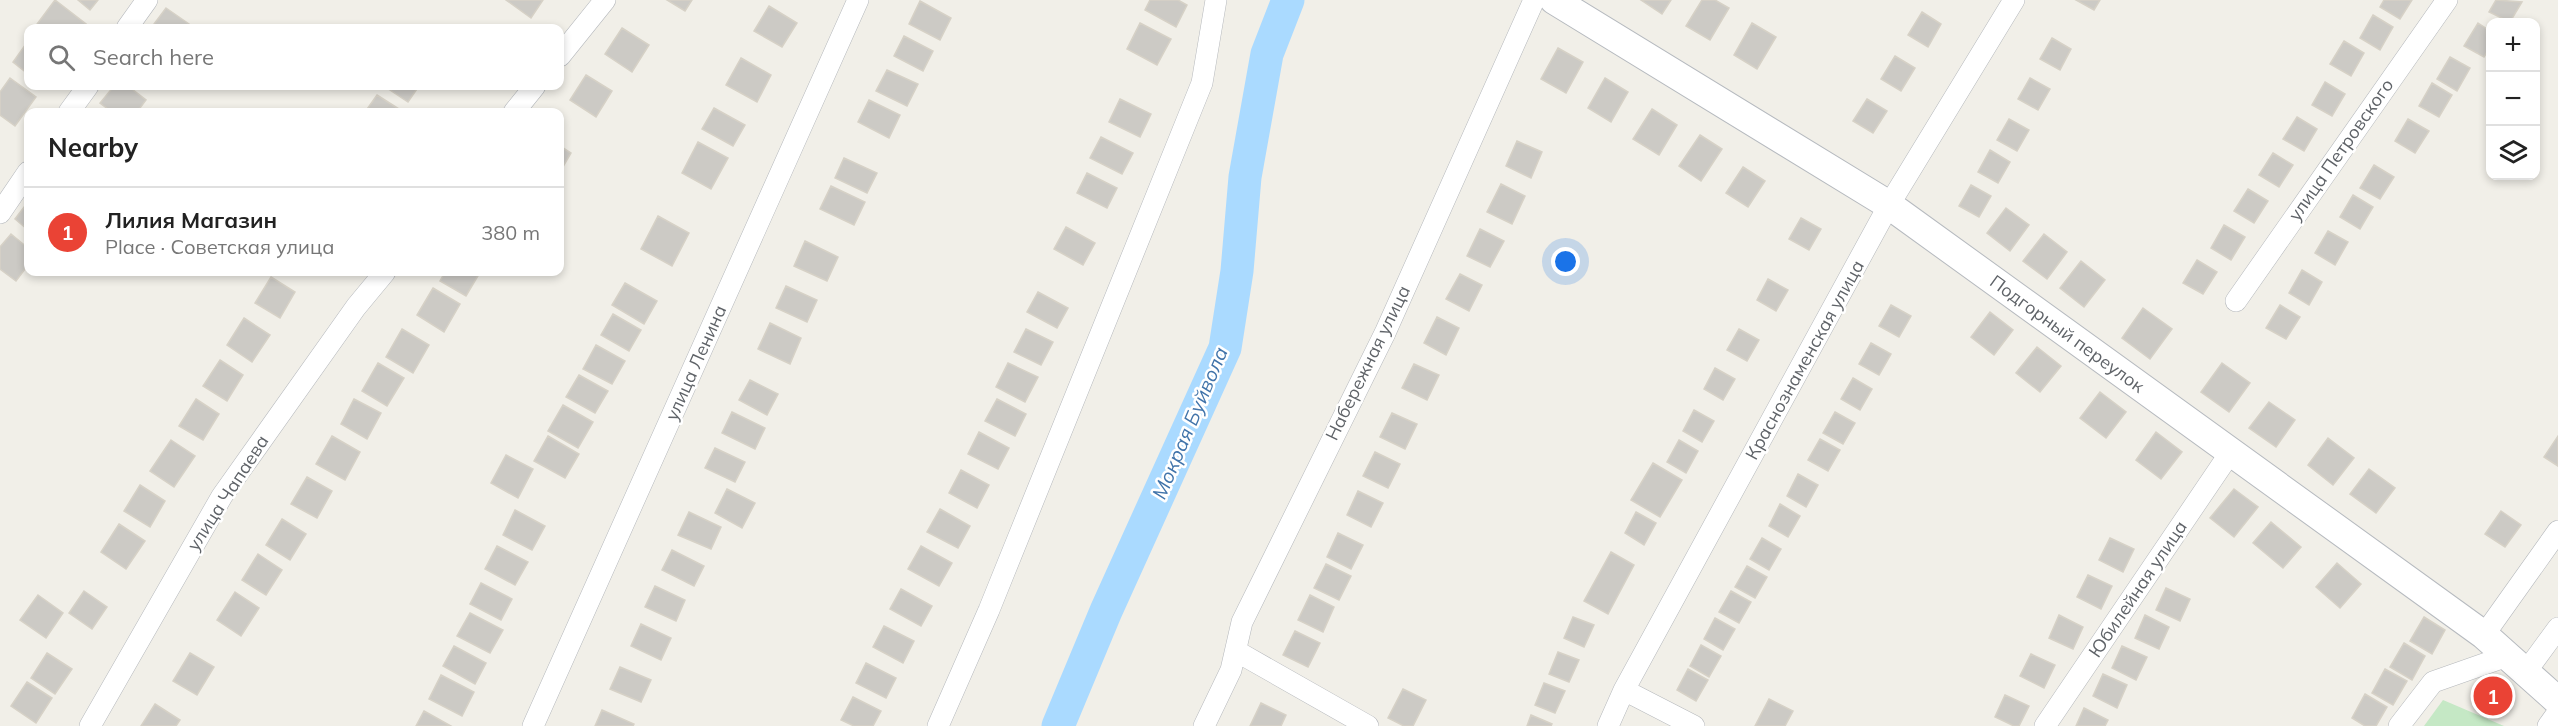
<!DOCTYPE html>
<html lang="en">
<head>
<meta charset="utf-8">
<style>
	body { margin:0; font-family:Mulish,sans-serif; background:#f6f6f6; color:#222 }
	.controls { position:absolute; right:18px; top:18px; display:grid; overflow:hidden; border-radius:12px; box-shadow:0 3px 9px #0003 }
	.controls button { width:54px; height:54px; display:grid; place-items:center; padding:0; border:0; border-bottom:2px solid #e0e0e0; background:#fff; color:#222; font:30px sans-serif }
	.you { position:absolute; left:1566px; top:262px; width:21px; height:21px; margin:-15px; border:4px solid #fff; border-radius:50%; background:#1a73e8; box-shadow:0 0 0 9px #1a73e833 }
	.badge { display:grid; place-items:center; width:39px; height:39px; border-radius:50%; background:#ea4335; color:#fff; font-size:20px; font-weight:700 }
	.pin { position:absolute; translate:-50% -50%; border:3px solid #fff; box-shadow:0 2px 6px #0006 }
	.list { margin:0; padding:0; list-style:none }
	h2 { display:flex; justify-content:space-between; align-items:center; height:78px; margin:0; padding:0 24px; font-size:26px }
	h2 small { font-size:20px; font-weight:400; color:#767676 }
	.list li { display:grid; grid-template-columns:39px 1fr auto; gap:18px; align-items:center; box-sizing:border-box; height:90px; padding:0 24px; border-top:2px solid #e0e0e0 }
	.list b { display:block; font-size:22px; white-space:nowrap }
	.list p { margin:0; font-size:20px; white-space:nowrap; color:#767676 }
	.list em { font-size:20px; font-style:normal; color:#767676 }
	.icon { flex:none; width:33px; height:33px; fill:none; stroke:currentColor; stroke-width:2; stroke-linecap:round; stroke-linejoin:round }
	.map { position:relative; flex:none; width:2558px; height:726px; overflow:hidden }
	.search { position:absolute; background:#fff; box-shadow:0 3px 9px #0003; left:24px; top:24px; width:540px; height:66px; display:flex; align-items:center; gap:15px; box-sizing:border-box; padding:0 21px; border-radius:12px; color:#767676; font-size:22px }
	.panel { position:absolute; background:#fff; box-shadow:0 3px 9px #0003; left:24px; top:108px; width:540px; height:168px; border-radius:12px }
	.map>svg:first-child { display:block }
	.green { fill:#c5e8c5 }
	.lines { fill:none; stroke-linecap:round; stroke-linejoin:round }
	.river { stroke:#aadaff; stroke-width:33 }
	.building { fill:#cccac5; stroke:#d6d1c6; stroke-width:1.5 }
	.minor-casing { stroke:#b5b8bc; stroke-width:22 }
	.secondary-casing { stroke:#b6babf; stroke-width:30 }
	.minor { stroke:#fff; stroke-width:21 }
	.secondary { stroke:#fff; stroke-width:28 }
	.labels { text-anchor:middle; stroke-width:5; stroke-linejoin:round; paint-order:stroke }
	.street-label { font-size:18px; fill:#5f6368; stroke:#fff }
	.water-label { font-size:20px; font-style:italic; fill:#4174aa; stroke:#fff }
</style>
</head>
<body>
<div class="map">
<svg width="2558" height="726" viewBox="0 0 2558 726">
	<rect width="100%" height="100%" fill="#f1efe8"/>
	<path class="green" d="M2443,700L2504,726H2424Z"/>
	<g class="lines">
		<path class="river" d="M1058,726L1106,611L1225,348L1237,271L1245,177L1267,54L1288,0"/>
	</g>
	<path class="building" d="M55,0L86,24L83,28H42L37,24Z
		M78,0H98L90,10Z
		M506,0H543L531,18Z
		M667,0H692L685,11Z
		M1150,0H1178L1187,5L1176,27L1145,10Z
		M1641,0H1671L1662,14Z
		M1702,0H1715L1729,8L1710,40L1686,26Z
		M2076,0H2100L2094,10Z
		M2384,0H2412L2400,19L2380,7Z
		M2496,0L2522,2L2510,22L2489,12Z
		M920,1L951,18L940,40L909,24Z
		M769,6L797,23L782,47L754,31Z
		M166,8L192,26L190,28H151Z
		M1922,12L1941,24L1928,47L1908,35Z
		M2373,15L2393,27L2380,50L2360,38Z
		M1140,23L1171,39L1157,65L1127,49Z
		M1752,23L1776,37L1757,69L1734,55Z
		M2478,23L2490,31V47L2484,57L2464,46Z
		M622,28L649,45L632,72L605,54Z
		M904,36L933,51L923,71L894,56Z
		M2052,38L2071,49L2060,70L2040,59Z
		M28,41V74L13,62Z
		M2344,41L2364,53L2351,76L2330,64Z
		M1558,48L1583,62L1566,93L1541,79Z
		M1895,56L1915,68L1901,91L1881,79Z
		M2450,57L2470,68L2457,91L2437,79Z
		M741,58L771,75L757,102L726,85Z
		M887,70L918,84L907,106L876,91Z
		M586,75L612,91L596,117L570,100Z
		M10,78L36,97L15,126L0,115V92Z
		M1605,78L1628,92L1611,122L1588,108Z
		M2030,78L2050,89L2038,110L2018,99Z
		M2325,82L2345,94L2332,116L2312,105Z
		M2432,83L2452,95L2439,117L2419,106Z
		M114,86H128L146,100L137,112H112L100,103Z
		M384,86H419L408,102Z
		M377,95L402,111L401,112H365Z
		M1120,99L1151,114L1140,137L1109,122Z
		M1867,99L1887,111L1873,133L1853,121Z
		M869,100L900,115L889,138L858,122Z
		M714,108L745,125L733,146L702,129Z
		M1652,109L1677,125L1659,155L1633,139Z
		M2297,117L2317,129L2304,151L2283,139Z
		M2009,119L2029,130L2017,151L1997,140Z
		M2408,119L2429,131L2415,153L2395,141Z
		M1700,135L1722,149L1701,181L1679,166Z
		M1101,137L1133,153L1122,174L1090,158Z
		M1517,141L1542,152L1531,178L1506,166Z
		M698,142L728,158L711,189L682,173Z
		M560,146L571,153L560,172Z
		M1990,150L2010,162L1998,183L1978,172Z
		M2273,153L2293,165L2279,187L2259,175Z
		M844,158L877,173L867,193L835,178Z
		M2374,165L2394,177L2380,199L2360,188Z
		M1743,167L1765,181L1748,207L1726,193Z
		M1087,173L1117,188L1107,208L1077,193Z
		M1501,184L1525,196L1512,224L1487,212Z
		M1971,185L1991,196L1979,217L1959,206Z
		M831,186L865,202L854,225L820,209Z
		M2248,189L2268,201L2254,223L2234,211Z
		M2353,195L2373,207L2360,229L2340,217Z
		M28,202V230L15,219Z
		M2006,208L2029,225L2010,251L1987,233Z
		M658,216L689,233L672,266L641,249Z
		M1801,218L1821,229L1809,250L1789,239Z
		M2224,225L2245,237L2231,260L2211,248Z
		M1066,227L1095,243L1083,265L1054,249Z
		M1480,229L1504,241L1490,267L1467,256Z
		M2328,231L2348,242L2335,265L2315,253Z
		M11,234L28,248V265L16,281L0,269V247Z
		M2044,234L2067,252L2047,279L2023,261Z
		M805,241L838,257L827,281L794,266Z
		M2197,260L2217,272L2203,294L2183,283Z
		M2081,261L2105,280L2084,307L2060,288Z
		M2302,270L2322,282L2309,305L2289,293Z
		M445,272H474L479,274L466,296L440,281Z
		M1460,274L1482,285L1469,311L1446,299Z
		M271,277L295,292L280,318L255,303Z
		M1768,279L1788,290L1776,311L1757,300Z
		M625,283L657,301L644,324L612,305Z
		M786,286L817,300L807,322L776,308Z
		M433,288L460,304L444,332L417,315Z
		M1038,292L1068,308L1057,328L1027,312Z
		M1891,305L1911,316L1899,337L1879,326Z
		M2280,305L2300,317L2286,339L2266,328Z
		M2143,308L2172,329L2150,359L2122,338Z
		M1990,312L2013,330L1994,355L1971,337Z
		M613,314L641,330L629,351L601,335Z
		M1437,317L1459,328L1446,355L1424,343Z
		M244,318L270,335L252,362L227,345Z
		M770,323L801,338L790,364L758,349Z
		M402,329L429,345L413,373L386,357Z
		M1026,329L1053,342L1041,365L1014,352Z
		M1739,329L1759,340L1747,361L1727,350Z
		M1871,343L1891,354L1879,375L1859,364Z
		M596,345L625,361L612,384L583,369Z
		M2037,347L2061,366L2040,392L2016,373Z
		M220,360L243,375L227,401L203,386Z
		M378,363L404,378L387,406L362,391Z
		M1008,363L1038,377L1025,402L996,387Z
		M2222,363L2250,383L2229,412L2201,392Z
		M1414,364L1439,375L1427,400L1402,388Z
		M1715,368L1735,379L1723,400L1704,389Z
		M579,375L608,391L595,413L566,397Z
		M1853,378L1872,389L1860,410L1841,399Z
		M750,380L778,394L767,415L739,400Z
		M2100,392L2126,412L2106,438L2080,418Z
		M196,399L219,414L203,440L179,426Z
		M354,399L381,413L367,439L341,424Z
		M997,399L1026,414L1015,436L985,421Z
		M2269,402L2295,420L2276,447L2249,428Z
		M563,405L593,422L578,448L548,431Z
		M1694,410L1714,421L1702,442L1683,431Z
		M732,412L765,428L755,449L722,433Z
		M1835,412L1855,423L1843,444L1823,433Z
		M1392,413L1417,424L1405,449L1380,437Z
		M979,432L1009,448L998,469L968,454Z
		M2156,432L2182,452L2161,479L2136,460Z
		M332,436L360,452L345,480L316,464Z
		M548,436L579,454L565,478L534,461Z
		M2558,436V466L2544,457Z
		M2328,438L2354,458L2333,485L2308,465Z
		M1820,439L1840,450L1828,471L1808,460Z
		M171,440L195,456L174,487L150,471Z
		M1679,440L1698,451L1686,473L1667,462Z
		M715,448L745,462L735,482L705,468Z
		M1375,452L1400,464L1388,488L1363,476Z
		M506,455L533,469L518,498L491,483Z
		M1653,463L1682,480L1660,517L1631,500Z
		M2369,469L2395,488L2376,513L2350,494Z
		M961,470L989,485L977,508L949,493Z
		M1798,474L1818,485L1806,507L1787,496Z
		M307,477L332,491L317,518L291,504Z
		M140,485L165,501L150,527L124,511Z
		M727,489L755,503L742,528L715,513Z
		M2234,489L2258,507L2234,537L2210,518Z
		M1358,491L1383,503L1371,527L1347,515Z
		M1780,504L1800,516L1788,537L1769,526Z
		M940,509L970,526L958,548L927,532Z
		M515,510L545,526L532,550L503,535Z
		M2501,511L2521,525L2505,547L2485,534Z
		M689,512L721,527L711,549L678,535Z
		M1636,512L1656,523L1644,545L1625,533Z
		M282,519L306,534L290,560L266,545Z
		M2271,522L2301,547L2283,568L2253,543Z
		M119,524L145,541L126,569L101,552Z
		M1338,533L1363,545L1351,569L1327,557Z
		M1762,538L1781,549L1769,570L1750,559Z
		M2110,538L2134,549L2123,572L2099,560Z
		M497,546L528,562L515,585L485,569Z
		M921,546L952,563L939,586L908,569Z
		M672,550L704,566L694,586L662,570Z
		M1611,552L1634,565L1608,614L1584,601Z
		M258,554L282,570L266,595L242,580Z
		M2337,563L2361,584L2340,608L2316,587Z
		M1326,564L1351,576L1339,600L1314,588Z
		M1747,566L1767,577L1755,598L1735,587Z
		M2088,575L2112,586L2101,609L2077,597Z
		M481,583L512,599L501,620L470,604Z
		M655,586L685,600L676,621L645,607Z
		M2166,588L2190,599L2180,621L2156,610Z
		M901,589L932,606L921,626L890,609Z
		M84,591L107,607L92,629L69,613Z
		M1731,591L1751,602L1739,623L1719,612Z
		M235,592L259,608L241,636L217,620Z
		M38,595L63,613L46,638L20,620Z
		M1310,595L1334,607L1323,632L1298,620Z
		M470,613L503,630L490,653L457,636Z
		M2059,615L2083,627L2073,649L2049,638Z
		M2145,615L2169,627L2159,649L2135,638Z
		M1573,617L1594,625L1584,647L1564,638Z
		M2424,617L2445,630L2432,654L2410,641Z
		M1715,618L1735,629L1723,650L1704,639Z
		M641,624L671,638L661,660L631,646Z
		M884,626L914,641L903,663L873,647Z
		M1295,631L1320,643L1308,667L1283,655Z
		M2404,643L2425,656L2412,680L2390,667Z
		M1701,645L1721,656L1709,677L1690,666Z
		M454,646L486,663L475,684L443,666Z
		M2122,646L2147,657L2136,680L2112,668Z
		M1558,652L1579,660L1569,682L1549,674Z
		M47,653L72,669L55,694L31,678Z
		M190,653L214,667L197,695L173,681Z
		M2031,654L2055,665L2044,688L2020,676Z
		M866,663L896,678L886,698L856,683Z
		M620,667L651,680L641,702L610,689Z
		M1688,669L1708,680L1696,701L1677,690Z
		M2385,669L2407,681L2393,705L2372,693Z
		M2103,674L2127,685L2117,708L2093,696Z
		M441,675L474,692L462,716L429,699Z
		M2491,675L2512,688L2495,717L2474,704Z
		M27,682L52,698L36,723L11,706Z
		M1544,683L1565,691L1555,713L1535,705Z
		M1403,689L1426,700L1413,726H1404L1388,718Z
		M2365,694L2387,707L2376,726H2365L2352,718Z
		M2005,695L2029,706L2019,726H2014L1995,717Z
		M853,697L881,711L873,726H854L841,720Z
		M1769,699L1793,711L1785,726H1755Z
		M1261,703L1286,715L1281,726H1250Z
		M155,704L180,720L176,726H141Z
		M2084,708L2108,720L2105,726H2076Z
		M602,710L634,724L633,726H595Z
		M424,711L451,726H416Z
		M1531,715L1552,724L1551,726H1527Z"/>
	<g class="lines">
		<defs>
			<path id="minor" d="M127,28L147,0
				M560,56L605,0
				M69,112L88,86
				M514,112L535,86
				M0,213L28,172
				M2236,301L2447,0
				M2484,635L2558,531
				M1236,651L1368,726
				M2525,673L2558,628
				M1624,690L1694,726
				M90,726L222,496L356,307L385,272
				M533,726L858,0
				M938,726L989,610L1202,83L1216,0
				M1204,726L1231,670L1242,622L1385,333L1534,0
				M1608,726L1624,690L1889,205L2014,0
				M2045,726L2230,453
				M2399,726L2433,682L2507,656
				M2548,726L2558,712"/>
			<path id="secondary" d="M1554,0L1889,205L2484,635L2558,701"/>
		</defs>
		<use href="#minor" class="minor-casing"/>
		<use href="#secondary" class="secondary-casing"/>
		<use href="#minor" class="minor"/>
		<use href="#secondary" class="secondary"/>
	</g>
	<g class="labels">
		<g class="street-label">
			<text transform="translate(2341 150) rotate(-55)" y="6">улица Петровского</text>
			<text transform="translate(2067 334) rotate(36)" y="6">Подгорный переулок</text>
			<text transform="translate(1805 360) rotate(-61)" y="6">Краснознаменская улица</text>
			<text transform="translate(696 363) rotate(-66)" y="6">улица Ленина</text>
			<text transform="translate(1368 363) rotate(-64)" y="6">Набережная улица</text>
			<text transform="translate(228 493) rotate(-57)" y="6">улица Чапаева</text>
			<text transform="translate(2138 589) rotate(-56)" y="6">Юбилейная улица</text>
		</g>
		<g class="water-label">
			<text transform="translate(1190 423) rotate(-67)" y="7">Мокрая Буйвола</text>
		</g>
	</g>
</svg>
<div class="controls">
<button>+</button>
<button>−</button>
<button><svg class="icon" aria-label="layers" viewBox="0 0 24 24"><path d="M12 4l9 5-9 5-9-5zM3 14l9 5 9-5"/></svg></button>
</div>
<div class="you"></div>
<div class="pin badge" style="left:2493px;top:696px">1</div>
<div class="search"><svg class="icon" aria-label="search" viewBox="0 0 24 24"><circle cx="10" cy="10" r="6"/><path d="M15 15l6 6"/></svg>Search here</div>
<section class="panel">
<h2>Nearby<small></small></h2>
<ul class="list">
<li><span class="badge">1</span><div><b>Лилия Магазин</b><p>Place · Советская улица</p></div><em>380 m</em></li>
</ul>
</section>
</div>
</body>
</html>
